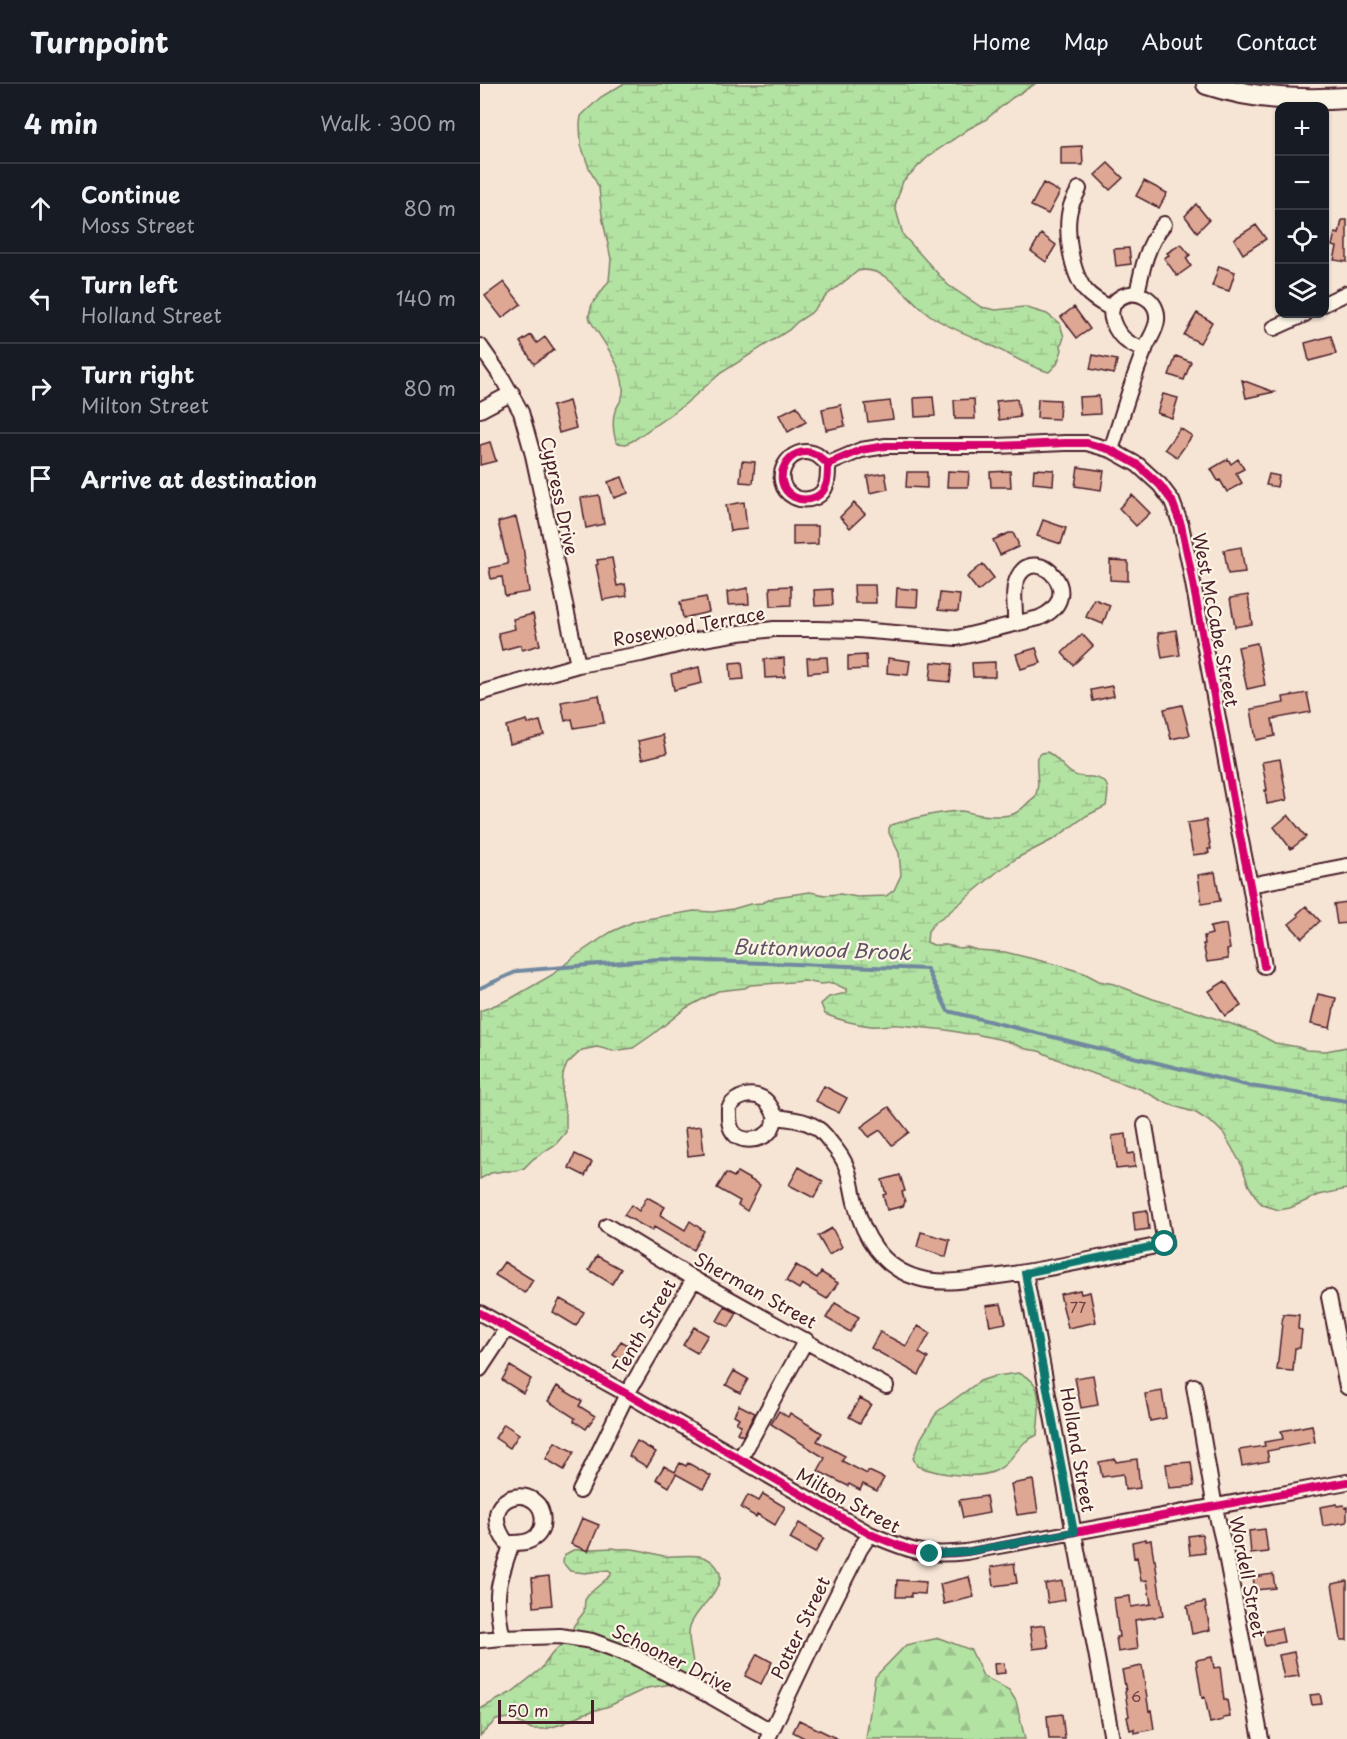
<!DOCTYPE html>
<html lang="en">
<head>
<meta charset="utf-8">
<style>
	body { margin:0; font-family:"Playpen Sans",sans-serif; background:#242831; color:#f1f3f6 }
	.controls { position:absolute; right:18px; top:18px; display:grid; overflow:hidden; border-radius:12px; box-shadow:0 2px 4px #0004 }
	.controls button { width:54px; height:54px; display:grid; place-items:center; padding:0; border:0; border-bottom:2px solid #363941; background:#171b24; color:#f1f3f6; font:30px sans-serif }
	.scale { position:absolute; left:18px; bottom:15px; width:96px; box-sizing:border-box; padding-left:6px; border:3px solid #4a1f2b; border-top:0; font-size:16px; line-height:21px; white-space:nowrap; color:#4a1f2b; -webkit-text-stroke:4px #fcf5e5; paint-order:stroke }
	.stop { position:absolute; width:18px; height:18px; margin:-14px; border:4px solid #0f766e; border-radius:50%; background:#fff }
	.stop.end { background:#0f766e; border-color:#fff; box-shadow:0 2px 6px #0008 }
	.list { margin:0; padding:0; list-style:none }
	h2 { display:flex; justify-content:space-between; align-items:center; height:78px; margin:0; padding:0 24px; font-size:26px }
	h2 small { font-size:20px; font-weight:400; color:#9ea1a6 }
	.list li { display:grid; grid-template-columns:39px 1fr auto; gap:18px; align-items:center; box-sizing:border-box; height:90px; padding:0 24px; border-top:2px solid #363941 }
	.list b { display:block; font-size:22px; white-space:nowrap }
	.list p { margin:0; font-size:20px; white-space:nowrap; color:#9ea1a6 }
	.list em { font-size:20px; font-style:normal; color:#9ea1a6 }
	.icon { flex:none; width:33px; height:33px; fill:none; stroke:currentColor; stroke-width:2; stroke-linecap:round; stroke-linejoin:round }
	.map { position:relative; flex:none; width:867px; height:1655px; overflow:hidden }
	header { display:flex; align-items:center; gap:36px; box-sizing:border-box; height:84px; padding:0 30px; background:#171b24; border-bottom:2px solid #363941 }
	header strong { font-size:28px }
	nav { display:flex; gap:33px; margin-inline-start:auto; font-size:21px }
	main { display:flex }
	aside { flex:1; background:#171b24 }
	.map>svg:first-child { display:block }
	.forest { fill:url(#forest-firs); stroke:#7e8167; stroke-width:1.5 }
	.wetland { fill:url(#wetland-marsh); stroke:#7e8167; stroke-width:1.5 }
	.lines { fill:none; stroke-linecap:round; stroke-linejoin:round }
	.stream { stroke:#71889f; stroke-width:4 }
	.building { fill:#dda794; stroke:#4a1f2b; stroke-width:1.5 }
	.minor-casing { stroke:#4a1f2b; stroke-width:18 }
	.secondary-casing { stroke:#4a1f2b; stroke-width:24 }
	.minor { stroke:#fcf5e5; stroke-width:14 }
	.secondary { stroke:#fcf5e5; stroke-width:20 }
	.cycleway-casing { stroke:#fcf5e5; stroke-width:11 }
	.cycleway { stroke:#d6006c; stroke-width:8 }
	.route { stroke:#0f766e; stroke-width:8 }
	.labels { text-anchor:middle; stroke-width:4.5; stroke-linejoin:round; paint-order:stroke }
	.number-label { font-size:15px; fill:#6f4145 }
	.street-label { font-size:18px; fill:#4a1f2b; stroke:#fcf5e5 }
	.water-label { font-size:20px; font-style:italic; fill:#5e5465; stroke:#fcf5e5 }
</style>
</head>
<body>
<header>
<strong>Turnpoint</strong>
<nav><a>Home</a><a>Map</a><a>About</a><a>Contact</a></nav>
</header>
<main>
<aside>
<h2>4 min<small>Walk · 300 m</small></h2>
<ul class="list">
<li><svg class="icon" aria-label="ahead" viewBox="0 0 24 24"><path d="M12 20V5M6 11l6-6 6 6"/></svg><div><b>Continue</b><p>Moss Street</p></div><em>80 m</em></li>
<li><svg class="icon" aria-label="left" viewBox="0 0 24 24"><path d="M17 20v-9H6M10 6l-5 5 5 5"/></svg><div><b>Turn left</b><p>Holland Street</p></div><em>140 m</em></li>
<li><svg class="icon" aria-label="right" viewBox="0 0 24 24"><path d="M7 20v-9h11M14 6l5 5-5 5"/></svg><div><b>Turn right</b><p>Milton Street</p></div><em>80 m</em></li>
<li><svg class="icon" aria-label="arrive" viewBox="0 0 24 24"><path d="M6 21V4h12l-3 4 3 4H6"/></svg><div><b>Arrive at destination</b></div></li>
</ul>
</aside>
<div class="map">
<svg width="867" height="1655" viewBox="0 0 867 1655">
	<defs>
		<pattern id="forest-firs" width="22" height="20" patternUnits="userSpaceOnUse" patternTransform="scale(1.5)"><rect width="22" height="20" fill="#b3e3a3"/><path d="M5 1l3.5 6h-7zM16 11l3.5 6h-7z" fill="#9bc28c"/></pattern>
		<pattern id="wetland-marsh" width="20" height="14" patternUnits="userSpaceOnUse" patternTransform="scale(1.5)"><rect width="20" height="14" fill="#b3e3a3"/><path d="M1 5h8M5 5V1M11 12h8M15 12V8" fill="none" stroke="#9bc28c"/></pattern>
	</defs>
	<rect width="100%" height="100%" fill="#f6e5d5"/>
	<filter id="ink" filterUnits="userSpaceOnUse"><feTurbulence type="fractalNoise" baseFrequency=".0167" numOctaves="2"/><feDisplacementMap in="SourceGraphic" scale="12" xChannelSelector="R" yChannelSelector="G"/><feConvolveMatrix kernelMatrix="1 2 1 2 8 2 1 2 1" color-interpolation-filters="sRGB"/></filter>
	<g filter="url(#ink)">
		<path class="forest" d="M459,1554L491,1566L503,1592L529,1606L536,1617L545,1655H386L395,1593L426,1561Z"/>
		<path class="wetland" d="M143,0H555L532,14L505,36L490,44L449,72L423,97L415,122L423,151L468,201L501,223L516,226L544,223L567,230L580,240L584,253L581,262L582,266L577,280L569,288C547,282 527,269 506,259C486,249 465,243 447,229C429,216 405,180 378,187L347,211L331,229L317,238L309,246L241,289L204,321L154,356L146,360L137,359C133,351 132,335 135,327C138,321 142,316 143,309C145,283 122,257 110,236L109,231L112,220L129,197L131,175L122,132L119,104L109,84L101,61L100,40L101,32L106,27L121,13Z
			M567,668C578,673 583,685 593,690C599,694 605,692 612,693C631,696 629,706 626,722L606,732L574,755L537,774L517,788L467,830L455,838L448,847L447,858L453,861H466L480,864L487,863L497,866L525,868L578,881L604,889L619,897L634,900L673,915L720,929L774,948L795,959L818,963L826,966L846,967L867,963V1105L839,1111L810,1124L799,1126L783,1121L778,1116L769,1102L761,1080L744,1050L735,1041L716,1029L688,1020L660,1005L602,986L559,967L546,965L527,957L495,950C482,951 470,945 457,945C444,944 432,942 419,941C410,940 400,943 391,942C375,940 359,936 345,930L341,920L349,913L366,909V905L353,899L340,900L325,897L270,901L265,904L238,907L206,924L172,951L153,964L133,967L117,963L102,966L87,980L83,990L82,1011L86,1031V1048L76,1060L53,1075L44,1084L37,1087H24L11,1089L0,1095V927L30,915L72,891L95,872L131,848L155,837L214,827L233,828L253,825L270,820L282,819L295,813L330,808L345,811L360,810L377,813L406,812L414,806L421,791L419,769L409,749V744L411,741C434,734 457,728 481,727C486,727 490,729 495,730C507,732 521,734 533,730C541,728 547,718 555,713C561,699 555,687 557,673L562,669Z
			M539,1289C543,1291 549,1294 552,1297C563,1308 558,1337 557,1351C553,1353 549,1355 545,1358C536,1366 530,1379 519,1385C500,1397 457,1390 437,1382L433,1374L441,1354L457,1328L461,1325L500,1297L515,1292Z
			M133,1464C140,1466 145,1464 152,1465C162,1466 173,1470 184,1472C202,1474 222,1465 236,1482C239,1486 241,1490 240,1495C236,1513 216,1525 210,1542C205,1560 219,1580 210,1597L167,1604L129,1622L103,1630L82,1640L65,1645H52L29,1634L16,1636L0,1652V1625L32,1608L61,1585L71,1571L91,1550L94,1541L104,1528L105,1516L109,1510L131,1491V1488L128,1486L105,1489L90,1487L83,1479L84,1471L93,1466Z"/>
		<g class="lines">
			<path class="stream" d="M0,904L38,887L179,875L447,885L468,927L770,1002L867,1017"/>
		</g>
		<path class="building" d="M602,62L603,81H581V63Z
			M628,79L643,94L630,106L615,91Z
			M664,97L687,109L679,124L656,112Z
			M563,99L580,108L568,130L551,122Z
			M716,120L729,136L717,148L705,132Z
			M862,136H867V178L854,176L857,163L852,162L855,149L859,150Z
			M776,141L786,155L763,170L754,155Z
			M561,150L576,161L566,178L551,167Z
			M701,160L710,171L706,174L711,182L697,192L684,174L689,171L687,169Z
			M649,164L651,180L636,182L634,165Z
			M739,182L755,188L749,207L732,202Z
			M24,198L41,220L22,234L5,212Z
			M594,223L610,245L597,254L581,233Z
			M717,229L732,238L720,259L704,251Z
			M51,251L57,259L65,253L74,266L54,280L40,258Z
			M851,252L856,270L829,277L825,259Z
			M613,271L637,276L634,290L610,285Z
			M696,272L711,278L704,296L689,291Z
			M762,296L794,308L766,314Z
			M683,310L698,314L692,334L677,329Z
			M619,312L620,330L600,331L599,313Z
			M453,313L455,332L435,333L434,314Z
			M494,315L495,335H475L474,316Z
			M537,315L540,333L519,336L516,317Z
			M558,315L580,316L579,335L557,334Z
			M89,317L96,344L79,349L72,322Z
			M410,317L413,335L388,338L385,320Z
			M361,321L365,342L346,346L342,325Z
			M317,322L326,338L308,348L299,331Z
			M700,344L712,352L697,373L685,365Z
			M10,358L16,377L0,381V361Z
			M748,375L751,380L758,375L764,385L756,389L762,399L747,408L740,396L738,397L731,385Z
			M262,377L275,378L273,399L260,398Z
			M598,383L624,387L621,406L595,402Z
			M554,385L574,386L573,401L553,399Z
			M468,387L489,388L488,403H467Z
			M530,387L531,403H511L510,388Z
			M427,388H447V404L426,403Z
			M405,389L408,405L390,409L387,392Z
			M789,390L799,392L797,403L786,401Z
			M142,393L148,409L134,414L128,398Z
			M119,411L124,440L106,444L101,414Z
			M652,411L670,429L656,442L639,424Z
			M264,418L267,445L250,447L246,421Z
			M374,419L385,430L370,444L360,433Z
			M36,433L43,462L49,508L25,512L22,493L11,495L9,484L28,480L18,438Z
			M563,436L586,444L581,460L557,452Z
			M313,442H338V460L313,461Z
			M529,449H533L538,459V463L520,471L513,456Z
			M761,463L765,488L748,490L744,466Z
			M132,474L137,502L145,500L147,512L123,516L116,481L118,480L117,476Z
			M630,476L648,477V497L630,496Z
			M503,480L514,494L498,507L487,493Z
			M374,501H395L396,519H375Z
			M311,502V521L291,522L290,503Z
			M268,504L269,520L248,521L247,508Z
			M417,504L438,506L437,523L416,522Z
			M352,505L353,521L335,522L334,506Z
			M460,509L480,511L478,528L458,526Z
			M768,511L772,540L755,543L750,514Z
			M226,513L229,528L203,534L200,518Z
			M614,515L630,521L623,540L606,533Z
			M53,530L60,561L42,566L41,561L22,566L18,549L35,545L33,535Z
			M696,546L700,571L682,574L678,549Z
			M602,550L613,562L593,581L582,569Z
			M777,559L785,601L767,605L758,563Z
			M556,564L561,579L541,585L536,570Z
			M386,571L387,585L368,586V572Z
			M347,573L348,587L328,589L327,574Z
			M304,574L305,593L285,594L284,575Z
			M408,574L430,577L428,591L407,589Z
			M262,578L264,595L251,596L250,579Z
			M452,578L472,580L470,598L450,596Z
			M515,578V593H493L492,579Z
			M219,583L222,599L194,606L191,590Z
			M632,602L634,612L613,617L611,606Z
			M827,609L831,628L792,635L795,652L776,656L771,625L804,619L803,613Z
			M119,611L124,639L94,644L92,635L85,637L81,618Z
			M702,621L710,651L691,655L684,625Z
			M47,636L48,640L60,637L64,651L30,660L26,642Z
			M183,651L187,669L162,675L158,657Z
			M800,675L807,716L787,720L785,706H787L782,678Z
			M808,731L826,753L811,765L794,743Z
			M726,736L731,765H728L729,769L713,771L707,739Z
			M735,788L740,817L722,820L718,791Z
			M867,818V839L857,840L854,820Z
			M826,822L840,837L822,854L809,840L819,832L817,830Z
			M746,840L750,865L747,866L748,875L727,878L723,860H725L724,852L732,850L730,843Z
			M745,897L761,922L745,932L729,907Z
			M838,910L856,914L850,944L831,940Z
			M344,1002L367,1014L359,1029L336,1017Z
			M409,1023L429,1048L412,1061L400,1046L389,1053L381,1043Z
			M221,1042L224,1070L208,1072L205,1044Z
			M646,1050L648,1070L654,1069L655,1083L636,1085L632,1052Z
			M95,1070L112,1078L105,1092L89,1084Z
			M319,1083L343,1097L334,1114L309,1101Z
			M257,1088L280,1101L267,1127L258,1121L260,1117L237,1104L246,1089L254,1093Z
			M420,1091L425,1107L422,1108L425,1118L423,1122L407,1126L403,1111L406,1110L402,1096Z
			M167,1113L185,1123L180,1131L205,1146L210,1137L224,1147L213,1166L174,1143L172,1147L144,1131L151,1121L159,1127Z
			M667,1126L669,1145L655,1147L653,1128Z
			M352,1144L362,1163L349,1171L338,1152Z
			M441,1148L470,1156L466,1173L437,1163Z
			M117,1172L141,1185L132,1200L109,1186Z
			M24,1178L53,1196L45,1209L15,1191Z
			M316,1181L337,1194L341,1188L358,1199L347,1215L322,1200L319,1205L306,1197Z
			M600,1206L601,1210L610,1208L616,1238L588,1244L580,1210Z
			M80,1215L104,1228L96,1242L73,1228Z
			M355,1219L379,1233L370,1248L346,1234Z
			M521,1220L526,1239L510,1242L506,1222Z
			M245,1223L257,1229L249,1243L237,1237Z
			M803,1230L819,1231L818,1245L822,1246L820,1264H815L813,1287L797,1286Z
			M438,1242L450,1249L439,1269L448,1274L439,1291L391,1264L400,1248L426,1262Z
			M214,1243L228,1251L217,1269L203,1261Z
			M141,1257L155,1265L146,1279L133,1271Z
			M30,1282L51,1295L43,1309L22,1296Z
			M254,1287L268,1295L260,1309L246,1301Z
			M613,1291L618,1321L601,1324L595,1294Z
			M77,1302L102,1317L99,1322L115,1332L106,1345L94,1337L95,1334L68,1317Z
			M682,1307L686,1334L670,1337L665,1310Z
			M380,1314L391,1320L380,1339L369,1333Z
			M259,1321L275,1329L263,1352L257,1349L261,1341L256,1339L259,1334L254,1331Z
			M299,1327L308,1333L310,1329L342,1349L337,1357L365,1372L362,1377L387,1390L388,1387L391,1388L404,1394L397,1407L383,1400L380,1406L369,1400L368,1402L338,1387L345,1374L291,1340Z
			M24,1340L39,1350L30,1364L15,1354Z
			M832,1341L835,1358L787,1367L789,1377L762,1382L759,1366L785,1362L784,1358L803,1355L801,1347Z
			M157,1357L176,1368L167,1383L149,1372Z
			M75,1358L94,1368L84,1386L66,1375Z
			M635,1375L636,1378L657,1375L660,1404L645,1406L643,1390L622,1393L619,1378Z
			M711,1378L714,1402L689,1404L686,1380Z
			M200,1379L206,1382L208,1379L231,1392L223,1405L196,1390L189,1403L176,1395L184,1382L195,1388Z
			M553,1396L558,1428L537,1431L531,1400Z
			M283,1410L305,1423L295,1441L277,1430L276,1433L261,1424L268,1411L279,1417Z
			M506,1412L509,1429L483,1434L479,1416Z
			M857,1420V1422L864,1421L865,1424L867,1423V1438L843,1442L840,1423Z
			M102,1434L119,1441L108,1467L91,1460Z
			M319,1439L344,1454L335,1469L310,1455Z
			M785,1445L788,1468L771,1470L769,1447Z
			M722,1450L725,1469L710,1471L708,1452Z
			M666,1455V1457L671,1456L674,1476H675L683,1532L655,1536L658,1565L638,1568L636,1553H639L634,1514L650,1512L651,1523L671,1520L667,1496L661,1497L657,1473L654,1474L652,1458Z
			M534,1479L537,1499L514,1502L511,1483Z
			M793,1490L795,1504L775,1506L773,1493Z
			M69,1492L72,1521L54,1523L52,1494Z
			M489,1493L494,1513L464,1520L460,1500Z
			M417,1496L446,1498L445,1510L431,1509V1513H416Z
			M582,1497L585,1516L568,1519L565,1500Z
			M867,1497V1556H861L852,1500Z
			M725,1518L730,1546L712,1550L707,1522Z
			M565,1541L569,1563L553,1565L550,1543Z
			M801,1544L804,1558L785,1562L782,1548Z
			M814,1568L819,1592L804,1594L799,1571Z
			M277,1570L292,1578L281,1600L265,1592Z
			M732,1573L734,1584L740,1583L744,1616H747L750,1633L743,1634V1636L730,1639L725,1613L722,1614L716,1576Z
			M524,1579L525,1589L515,1590L514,1580Z
			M662,1582L669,1627L671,1626L674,1645L654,1649V1645L650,1646L647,1633L649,1632L645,1608L646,1607L642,1586Z
			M840,1610L842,1620L832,1621L830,1611Z
			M582,1630L585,1655H569L567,1632Z
			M319,1636L358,1655H326L313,1648Z"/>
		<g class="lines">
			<defs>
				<path id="minor" d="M599,105C597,110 593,116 591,122C584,144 591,189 606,207C613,215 623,220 632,225
					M657,210C662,185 667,160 684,140
					M844,220L867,209
					M794,244L825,230
					M0,262L21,292L41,328L53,371L98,581
					M0,326L32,309
					M631,366C642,333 651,298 665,265C669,255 676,247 677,236C679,215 655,202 638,215C623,226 636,250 648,258C653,262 659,263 665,266
					M348,380C348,392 349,406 336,413C329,416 322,417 314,413C287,398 309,357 337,371C340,373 344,377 348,380L381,366L406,362H517L585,359H607L631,366L658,381L680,401L692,417L701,441L710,483L759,747L770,801L784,882
					M0,609L98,581L161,570L217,556L259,549L294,545H336L378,546L477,554L559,534C610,512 556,458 538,493C531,507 536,525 535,539
					M770,801L867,782
					M296,1033C295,1037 293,1042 291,1046C282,1057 261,1060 253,1048C248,1041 249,1031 249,1024C256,1012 272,1007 285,1016C290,1020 293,1027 296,1033C308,1035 321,1035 332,1041C340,1044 346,1052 351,1059C357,1066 363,1074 366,1082C371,1093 372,1106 375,1118C383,1152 402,1184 438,1194C462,1201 487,1196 511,1193C569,1186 627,1172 685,1160L665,1041
					M127,1142L214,1195L406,1302
					M545,1189C575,1344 603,1500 632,1655
					M849,1213L867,1303
					M0,1229L147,1310L390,1450C428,1466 443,1473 486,1468L867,1398
					M0,1285L27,1244
					M714,1302L735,1424L745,1466L781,1655
					M260,1375L326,1256
					M100,1407L147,1310L214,1195
					M23,1554C13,1513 18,1498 32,1459L28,1460C21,1452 16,1442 17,1430C20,1413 41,1407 54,1417C65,1425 66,1446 54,1454C48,1459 39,1459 32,1459
					M0,1556L23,1554L80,1552L112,1557L153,1572L230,1612L291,1647
					M288,1654L336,1553L380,1465L390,1450"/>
				<path id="secondary" d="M727,0C773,15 819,17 867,14"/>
			</defs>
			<use href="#minor" class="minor-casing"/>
			<use href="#secondary" class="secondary-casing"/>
			<use href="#minor" class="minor"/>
			<use href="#secondary" class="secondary"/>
			<defs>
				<path id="cycleway" d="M348,380C348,392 349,406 336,413C329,416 322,417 314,413C287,398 309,357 337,371C340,373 344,377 348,380L381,366L406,362H517L585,359H607L631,366L658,381L680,401L692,417L701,441L710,483L759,747L770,801L784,882
					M0,1229L147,1310L390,1450C428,1466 443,1473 486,1468L867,1398"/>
			</defs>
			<use href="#cycleway" class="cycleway-casing"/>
			<use href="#cycleway" class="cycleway"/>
		</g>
	</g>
	<g class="lines" filter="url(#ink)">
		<path class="route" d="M450,1470L486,1468L594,1448L545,1189L685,1160"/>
	</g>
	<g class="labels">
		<g class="number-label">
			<text x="598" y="1229">77</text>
			<text x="656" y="1618">6</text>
		</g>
		<g class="street-label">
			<text transform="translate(79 412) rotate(78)" y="6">Cypress Drive</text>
			<text transform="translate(735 536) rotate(79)" y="6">West McCabe Street</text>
			<text transform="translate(209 543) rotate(-10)" y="6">Rosewood Terrace</text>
			<text transform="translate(275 1207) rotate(29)" y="6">Sherman Street</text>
			<text transform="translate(165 1243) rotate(-60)" y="6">Tenth Street</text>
			<text transform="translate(597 1366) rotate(80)" y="6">Holland Street</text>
			<text transform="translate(368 1417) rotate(29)" y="6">Milton Street</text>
			<text transform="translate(767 1493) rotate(79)" y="6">Wordell Street</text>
			<text transform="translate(321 1544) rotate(-64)" y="6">Potter Street</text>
			<text transform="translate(192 1575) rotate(26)" y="6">Schooner Drive</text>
		</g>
		<g class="water-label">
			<text transform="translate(342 866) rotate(2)" y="7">Buttonwood Brook</text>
		</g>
	</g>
</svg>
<div class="controls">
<button>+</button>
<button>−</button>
<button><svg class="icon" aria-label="locate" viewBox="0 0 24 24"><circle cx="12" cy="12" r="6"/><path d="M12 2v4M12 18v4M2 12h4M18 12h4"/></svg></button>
<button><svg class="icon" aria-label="layers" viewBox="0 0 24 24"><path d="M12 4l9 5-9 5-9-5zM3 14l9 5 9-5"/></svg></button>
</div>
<div class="scale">50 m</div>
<div class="stop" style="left:685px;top:1160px"></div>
<div class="stop end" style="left:450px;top:1470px"></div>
</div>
</main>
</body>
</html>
